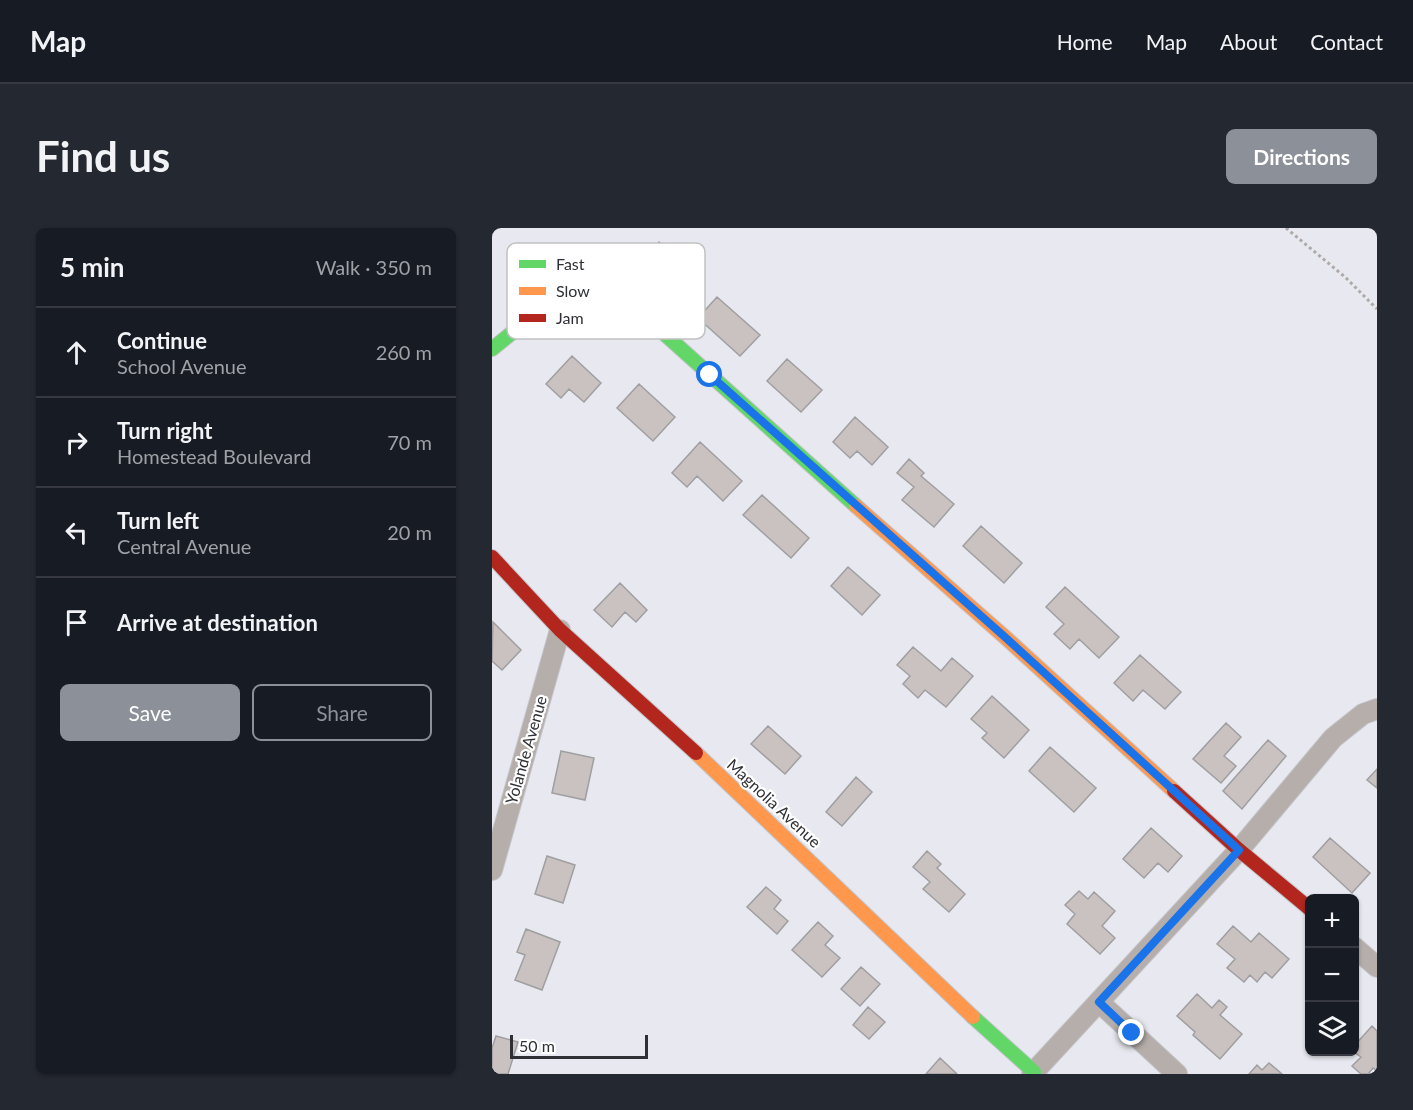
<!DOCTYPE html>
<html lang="en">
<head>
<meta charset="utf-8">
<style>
	body { margin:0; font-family:Lato,sans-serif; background:#242831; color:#f1f3f6 }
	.controls { position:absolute; right:18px; bottom:18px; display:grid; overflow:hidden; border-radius:9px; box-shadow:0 2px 4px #0004 }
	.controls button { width:54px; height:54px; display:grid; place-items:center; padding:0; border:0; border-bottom:2px solid #363941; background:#171b24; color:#f1f3f6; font:30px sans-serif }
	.scale { position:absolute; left:18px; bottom:15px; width:138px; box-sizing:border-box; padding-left:6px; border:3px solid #2f3035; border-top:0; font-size:16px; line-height:21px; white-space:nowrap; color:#2f3035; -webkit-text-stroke:4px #fff; paint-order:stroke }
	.stop { position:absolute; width:18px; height:18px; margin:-14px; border:4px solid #1a73e8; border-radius:50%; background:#fff }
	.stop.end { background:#1a73e8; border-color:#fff; box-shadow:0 2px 6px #0008 }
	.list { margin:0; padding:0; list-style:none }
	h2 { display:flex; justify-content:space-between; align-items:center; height:78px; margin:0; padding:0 24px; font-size:26px }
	h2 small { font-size:20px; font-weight:400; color:#9ea1a6 }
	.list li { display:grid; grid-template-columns:39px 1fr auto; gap:18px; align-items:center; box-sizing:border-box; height:90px; padding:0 24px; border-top:2px solid #363941 }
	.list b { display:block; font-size:22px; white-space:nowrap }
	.list p { margin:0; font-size:20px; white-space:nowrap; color:#9ea1a6 }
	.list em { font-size:20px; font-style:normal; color:#9ea1a6 }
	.actions { display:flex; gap:12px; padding:18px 24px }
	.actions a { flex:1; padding:14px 0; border:2px solid #8c9099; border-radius:9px; text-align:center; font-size:21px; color:#8c9099 }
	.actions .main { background:#8c9099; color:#fff }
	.icon { flex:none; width:33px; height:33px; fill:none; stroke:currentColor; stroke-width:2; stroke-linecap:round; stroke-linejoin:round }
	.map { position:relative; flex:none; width:885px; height:846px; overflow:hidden; border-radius:9px }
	header { display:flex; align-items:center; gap:36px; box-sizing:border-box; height:84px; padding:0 30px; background:#171b24; border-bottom:2px solid #363941 }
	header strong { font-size:28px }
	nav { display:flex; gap:33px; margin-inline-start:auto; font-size:21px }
	.intro { display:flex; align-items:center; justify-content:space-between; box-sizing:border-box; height:144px; padding:0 36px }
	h1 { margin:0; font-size:42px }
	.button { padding:15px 27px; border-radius:9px; background:#8c9099; color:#fff; font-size:21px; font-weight:700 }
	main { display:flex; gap:36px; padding:0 36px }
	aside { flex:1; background:#171b24; border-radius:9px; box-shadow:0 2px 4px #0004 }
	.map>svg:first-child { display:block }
	.building { fill:#cac2c0; stroke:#9f9ea0; stroke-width:1.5 }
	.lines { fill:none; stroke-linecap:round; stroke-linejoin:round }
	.street-casing { stroke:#c4c5ca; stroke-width:22 }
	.fast-casing { stroke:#c4c5ca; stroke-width:16 }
	.slow-casing { stroke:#c4c5ca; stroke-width:16 }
	.jam-casing { stroke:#c4c5ca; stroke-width:16 }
	.path { stroke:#afaaa9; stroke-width:3; stroke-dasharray:3 3; stroke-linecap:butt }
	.street { stroke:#b5aeaa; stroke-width:20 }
	.fast { stroke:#63d668; stroke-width:14 }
	.slow { stroke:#ff974d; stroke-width:14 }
	.jam { stroke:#b3261e; stroke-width:14 }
	.route { stroke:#1a73e8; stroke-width:8 }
	.labels { text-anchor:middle; stroke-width:4.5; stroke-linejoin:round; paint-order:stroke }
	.street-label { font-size:16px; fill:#2f3035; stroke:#fff }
	.key { fill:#fff; stroke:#c1c1c2; stroke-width:1.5 }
	.key-label { font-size:16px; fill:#2f3035 }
</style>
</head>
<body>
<header>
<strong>Map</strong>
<nav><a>Home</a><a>Map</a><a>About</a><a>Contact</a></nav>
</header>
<div class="intro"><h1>Find us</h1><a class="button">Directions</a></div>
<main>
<aside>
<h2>5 min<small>Walk · 350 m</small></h2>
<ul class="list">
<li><svg class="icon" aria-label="ahead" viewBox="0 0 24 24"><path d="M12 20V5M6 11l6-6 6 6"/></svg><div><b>Continue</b><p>School Avenue</p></div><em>260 m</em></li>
<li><svg class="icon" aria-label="right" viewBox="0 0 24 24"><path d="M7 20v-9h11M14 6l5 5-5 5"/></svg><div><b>Turn right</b><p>Homestead Boulevard</p></div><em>70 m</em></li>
<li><svg class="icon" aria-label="left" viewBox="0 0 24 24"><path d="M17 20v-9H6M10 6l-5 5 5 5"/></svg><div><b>Turn left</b><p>Central Avenue</p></div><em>20 m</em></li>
<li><svg class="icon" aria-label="arrive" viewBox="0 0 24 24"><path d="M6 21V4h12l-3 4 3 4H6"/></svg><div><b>Arrive at destination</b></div></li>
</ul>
<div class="actions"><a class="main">Save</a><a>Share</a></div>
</aside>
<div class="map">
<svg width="885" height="846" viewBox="0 0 885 846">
	<rect width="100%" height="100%" fill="#e8e9f0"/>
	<path class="building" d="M167,14L201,44L180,67L146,37Z
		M225,69L268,107L248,128L206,90Z
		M80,128L109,155L92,174L77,161L69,170L54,156Z
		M295,131L330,162L309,184L275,153Z
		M147,156L183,189L161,213L125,180Z
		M363,189L396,219L380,237L365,223L358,230L341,214Z
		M208,214L250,253L231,273L205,248L195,259L180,245Z
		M417,231L432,245L429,248L462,276L442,299L410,272L422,259L405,245Z
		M270,267L317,310L299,330L251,287Z
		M489,298L530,335L512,355L471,318Z
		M356,339L388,367L370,387L339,358Z
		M128,355L155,382L144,394L133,384L120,399L102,382Z
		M573,359L627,409L607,430L587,411L578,421L562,406L572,396L554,379Z
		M1,394L29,422L10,442L0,433Z
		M421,419L449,443L460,430L481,448L454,479L433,462L426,470L411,456L418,448L405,437Z
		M648,427L689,464L673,481L651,462L641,473L622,455Z
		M500,468L537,502L512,530L490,510L495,505L479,491Z
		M734,495L749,509L732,528L744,538L729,555L701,531Z
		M276,498L309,528L293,546L259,516Z
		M776,512L794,528L750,581L731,563Z
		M558,519L604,560L582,584L537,543Z
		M69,523L102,530L93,572L60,565Z
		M885,541V560L875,552Z
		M364,549L380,564L350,598L334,584Z
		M659,600L690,628L676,644L666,635L652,650L631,631Z
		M838,610L878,645L860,665L821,629Z
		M435,623L449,636L445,640L473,666L457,684L431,661L438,654L421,639Z
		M55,628L83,637L71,675L43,666Z
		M274,659L289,672L282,681L296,693L285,706L255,679Z
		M587,663L596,671L602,664L623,683L610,698L623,710L608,726L575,696L583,686L573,677Z
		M326,694L341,708L333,717L348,730L330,749L300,722Z
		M741,698L759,714L767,705L797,731L780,750L773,744L765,754L758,747L752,754L735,740L743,731L725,716Z
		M34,701L68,714L50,762L23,752L33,727L25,724Z
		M369,739L388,756L368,778L349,761Z
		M705,766L720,780L727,772L735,779L728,787L750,806L728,831L701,807L703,804L685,788Z
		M376,779L393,794L377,811L361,797Z
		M880,798L885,803V843L881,840L876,846H869L860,838L869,829L862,824V818Z
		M4,808L26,814L16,846H0V820Z
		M448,830L465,846H434Z
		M777,835L790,846H757L765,837L770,842Z"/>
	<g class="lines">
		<defs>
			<path id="street" d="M0,642L68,402
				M862,719L885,739
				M607,774L685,846
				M540,846L747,622L841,510L871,486L885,481"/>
			<path id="fast" d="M0,121L21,104L72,52L88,46L102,47L118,57L364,278
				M481,789L542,844"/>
			<path id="slow" d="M364,278L514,410L682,563
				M204,525L481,789"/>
			<path id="jam" d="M0,329L68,402L204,525
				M682,563L747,622L818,681"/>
		</defs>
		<use href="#street" class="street-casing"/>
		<use href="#fast" class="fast-casing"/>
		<use href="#slow" class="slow-casing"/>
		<use href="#jam" class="jam-casing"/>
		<path class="path" d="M794,0L853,49L885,81"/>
		<use href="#street" class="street"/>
		<use href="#fast" class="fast"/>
		<use href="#slow" class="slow"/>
		<use href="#jam" class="jam"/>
	</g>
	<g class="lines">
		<path class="route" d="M218,147L514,410L747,622L607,774L640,805"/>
	</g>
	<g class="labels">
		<g class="street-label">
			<text transform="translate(34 522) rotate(-74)" y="6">Yolande Avenue</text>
			<text transform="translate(282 575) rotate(43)" y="6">Magnolia Avenue</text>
		</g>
	</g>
	<rect x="15" y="15" width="198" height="96" rx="9" class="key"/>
	<rect x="27" y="32" width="27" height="8" fill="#63d668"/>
	<rect x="27" y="59" width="27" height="8" fill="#ff974d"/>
	<rect x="27" y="86" width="27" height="8" fill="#b3261e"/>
	<g class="key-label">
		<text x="64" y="42">Fast</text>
		<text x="64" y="69">Slow</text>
		<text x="64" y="96">Jam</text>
	</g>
</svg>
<div class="controls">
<button>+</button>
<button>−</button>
<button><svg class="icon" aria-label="layers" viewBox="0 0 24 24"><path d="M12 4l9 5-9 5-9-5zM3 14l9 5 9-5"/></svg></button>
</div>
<div class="scale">50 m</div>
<div class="stop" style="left:218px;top:147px"></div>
<div class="stop end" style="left:640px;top:805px"></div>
</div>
</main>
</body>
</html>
